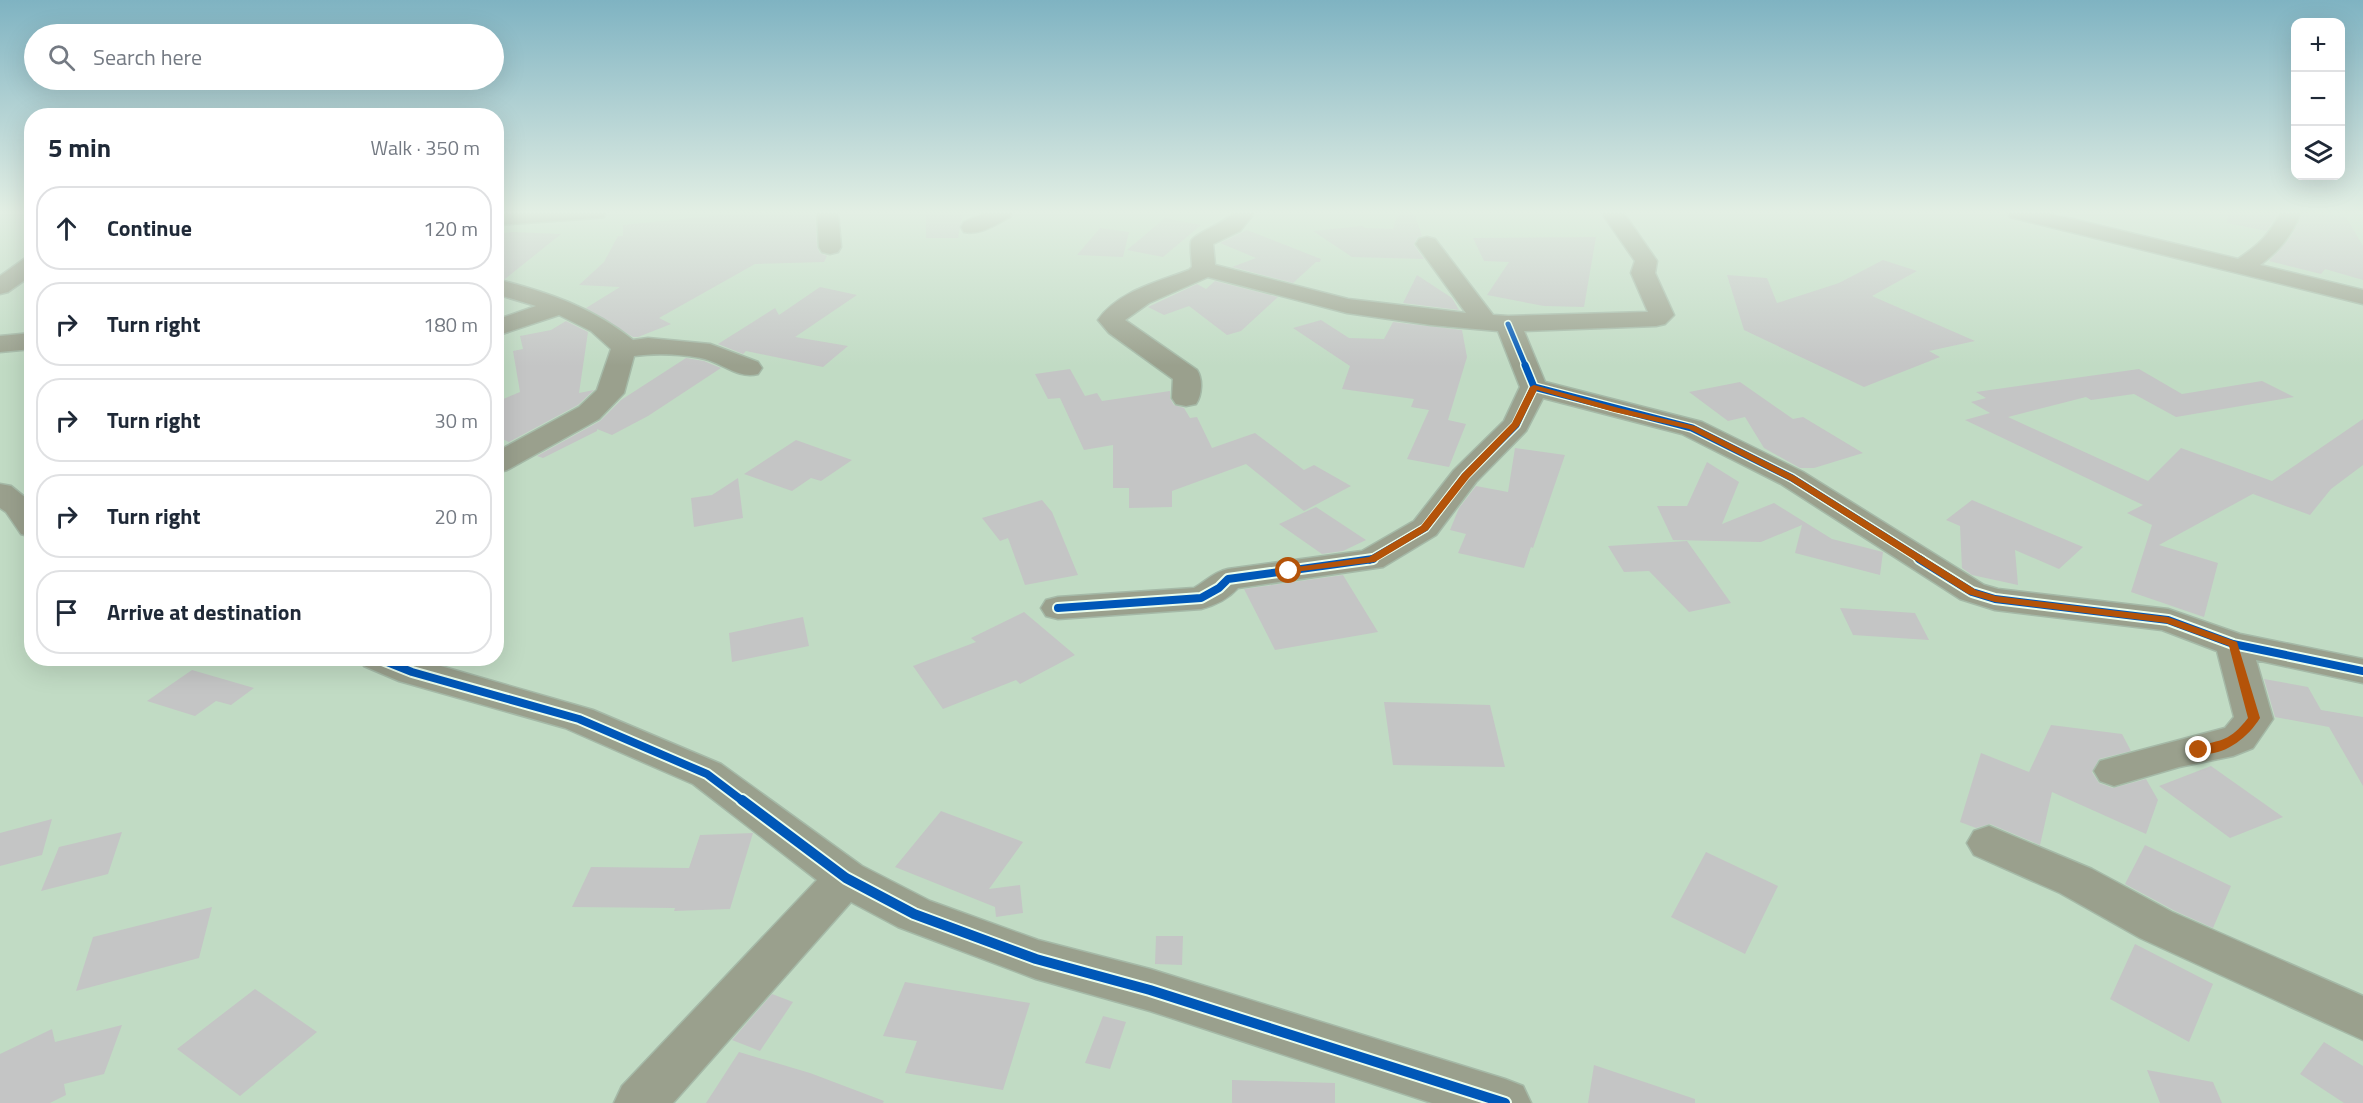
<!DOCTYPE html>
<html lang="en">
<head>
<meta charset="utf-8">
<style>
	body { margin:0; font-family:"Titillium Web",sans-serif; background:#f6f6f7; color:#1f2937 }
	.controls { position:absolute; right:18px; top:18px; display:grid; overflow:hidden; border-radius:12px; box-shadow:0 6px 24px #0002 }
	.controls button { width:54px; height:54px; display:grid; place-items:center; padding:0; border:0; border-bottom:2px solid #e0e1e3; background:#fff; color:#1f2937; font:30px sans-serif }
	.stop { position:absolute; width:18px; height:18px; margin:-14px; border:4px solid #b45309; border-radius:50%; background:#fff }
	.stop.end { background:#b45309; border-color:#fff; box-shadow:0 2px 6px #0008 }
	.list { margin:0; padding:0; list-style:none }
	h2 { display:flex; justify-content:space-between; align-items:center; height:78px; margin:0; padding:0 24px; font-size:26px }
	h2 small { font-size:20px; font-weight:400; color:#747a83 }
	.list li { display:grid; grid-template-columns:39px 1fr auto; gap:18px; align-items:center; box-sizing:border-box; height:84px; margin:0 12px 12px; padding:0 12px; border:2px solid #e0e1e3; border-radius:24px }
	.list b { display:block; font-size:22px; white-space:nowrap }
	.list em { font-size:20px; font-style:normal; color:#747a83 }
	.icon { flex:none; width:33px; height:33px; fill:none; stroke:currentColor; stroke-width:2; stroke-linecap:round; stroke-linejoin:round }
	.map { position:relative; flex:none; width:2363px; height:1103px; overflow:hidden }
	.search { position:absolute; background:#fff; box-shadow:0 6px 24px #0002; left:24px; top:24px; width:480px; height:66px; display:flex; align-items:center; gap:15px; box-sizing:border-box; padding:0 21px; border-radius:33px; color:#747a83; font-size:22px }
	.panel { position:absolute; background:#fff; box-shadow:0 6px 24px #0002; left:24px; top:108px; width:480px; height:558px; border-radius:24px }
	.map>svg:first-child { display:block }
	.building { fill:#c4c5c5 }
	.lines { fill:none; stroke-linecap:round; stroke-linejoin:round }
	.minor-casing { stroke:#a5b9a7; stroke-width:3 }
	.minor { fill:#9aa08d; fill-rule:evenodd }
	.cycleway-far3-casing { stroke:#ebfeed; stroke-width:8 }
	.cycleway-far2-casing { stroke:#ebfeed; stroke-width:10 }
	.cycleway-far1-casing { stroke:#ebfeed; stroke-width:12 }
	.cycleway-casing { stroke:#ebfeed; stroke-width:14 }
	.cycleway-far3 { stroke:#0057b8; stroke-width:5 }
	.cycleway-far2 { stroke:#0057b8; stroke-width:7 }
	.cycleway-far1 { stroke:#0057b8; stroke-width:8 }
	.cycleway { stroke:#0057b8; stroke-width:10 }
	.route { fill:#b45309 }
</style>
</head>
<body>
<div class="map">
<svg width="2363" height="1103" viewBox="0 0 2363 1103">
	<rect width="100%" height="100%" fill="#c1dbc4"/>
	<path class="building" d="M753,212H815L817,247L820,253L827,256L824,262L755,264L659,318L671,324L638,337H633L586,308L620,287L579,285L604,262L618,236H623V225Z
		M926,212H963L958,238H926Z
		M1398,212H1414L1422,236L1417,238L1414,245L1424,259L1352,257L1313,231L1362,226L1365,228L1393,229Z
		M2228,212H2279L2267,231L2227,223Z
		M2303,212L2346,217L2363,246V280L2325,269L2321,274L2269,261L2291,236Z
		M1165,218L1201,225L1163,257L1127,250Z
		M1100,228L1129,232L1123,257L1077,255Z
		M1247,230L1321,259L1320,262H1316L1293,283L1232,267L1256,258L1220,243Z
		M513,232L561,234L505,279L496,277V234Z
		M1596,237L1584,307L1544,306L1487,295L1509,262L1484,261L1473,238Z
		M1883,260L1917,271L1872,296L1975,341L1929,351L1940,357L1864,387L1744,330L1727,275L1767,278L1777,303L1839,283Z
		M1417,275L1452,298L1459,310L1403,303Z
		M1215,281L1278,297L1241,331L1227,335L1189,306L1164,315L1148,307L1197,284L1206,289Z
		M820,287L857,295L795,337L848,346L823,367L746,351L743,354L718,344L775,308L779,315Z
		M1321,320L1349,338L1384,339L1393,322L1462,330L1467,357L1448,420L1466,424L1449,467L1407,459L1429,410L1411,407L1414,399L1342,389L1350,366L1293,328Z
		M566,321L588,332L579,393L594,390L578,405L509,442L496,436V402L520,392L513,351L523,349L520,336L551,330Z
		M686,358L704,361L721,368L648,416L612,435L597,429V431L543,458L537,456L600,421L621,400Z
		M1070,369L1085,396L1097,393L1102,401L1170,391V398L1174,405L1184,408L1190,418L1197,417L1212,448L1255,433L1304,470L1314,465L1351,486L1304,511L1246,464L1172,491V507L1129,508V488H1113V445L1084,450L1060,398L1048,399L1035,374Z
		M2139,369L2182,394L2262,381L2294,397L2176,417L2134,394L2091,400L2086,397L2008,417L2148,481L2181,448L2272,481L2363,419V465L2331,489L2310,515L2253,494L2260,490L2159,545L2218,563L2204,617L2131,592L2152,525L2127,513L2143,505L1965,420L1990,413L1971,402L1986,398L1976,392Z
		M1740,382L1793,419L1803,417L1863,453L1814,468H1800L1764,448L1745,417L1728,421L1689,392Z
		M796,440L852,460L821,481L811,478L792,491L744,474Z
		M1515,448L1565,455L1533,548L1531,547L1524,568L1458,553L1466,534L1450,530L1459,508L1476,486L1508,492Z
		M1707,462L1739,482L1722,524L1774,503L1832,539L1883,552L1880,575L1795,553L1802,525L1761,542L1673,540L1657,506H1687Z
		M738,478L743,518L694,527L691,498L712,495Z
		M1042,500L1052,512L1078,575L1025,585L1008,538L1000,541L982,518Z
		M1972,500L2083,547L2059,569L2015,550L2018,585L1972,575L1962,568L1960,526L1946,520Z
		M1316,507L1366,540L1343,551L1322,554L1279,524Z
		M1687,541L1731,603L1689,612L1649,571L1624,572L1608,546Z
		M1343,575L1378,632L1275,650L1244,589Z
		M1840,608L1915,613L1929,640L1853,635Z
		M1024,612L1075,655L1020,684L1016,680L943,709L913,666L976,642L971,638Z
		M803,617L809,646L732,662L729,633Z
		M192,670L254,688L231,705L216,701L195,716L147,701Z
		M2264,679L2308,687L2321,710L2363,717V786L2329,727L2275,717Z
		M1384,702L1490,705L1505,767L1393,765Z
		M2051,725L2122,734L2131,751L2099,759L2092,772L2099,783L2113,788L2146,779L2158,800L2146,834L2052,792L2040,845L1990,824L1976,828L1960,822L1981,753L2029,772Z
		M2211,766L2283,817L2230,838L2159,786Z
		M941,811L1023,842L989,889L1020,885L1023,913L996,917L995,907L895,867Z
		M52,819L42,855L0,866V833Z
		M122,832L108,874L41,891L59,847Z
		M753,833L730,909L674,911L675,908L572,907L591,867L689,868L700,835Z
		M2145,845L2231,886L2213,928L2175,911L2125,884Z
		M1706,852L1778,886L1745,954L1671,917Z
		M212,907L199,958L76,991L93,937Z
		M1156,936H1183L1182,965L1155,964Z
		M2135,944L2213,984L2189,1042L2110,999Z
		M905,982L1030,1003L1003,1090L905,1073L917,1041L883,1036Z
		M255,989L317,1032L240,1096L177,1049Z
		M772,994L793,1002L760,1051L732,1040Z
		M1103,1016L1126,1022L1110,1069L1085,1063Z
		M122,1025L104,1074L64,1084L66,1095L50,1103H0V1054L52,1029L55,1042Z
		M2324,1042L2363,1066V1103H2344L2300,1074Z
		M739,1052L810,1073L884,1101L883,1103H706Z
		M1594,1065L1695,1099V1103H1588Z
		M2147,1070L2213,1082L2222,1103H2160Z
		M1232,1080L1335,1083V1103H1232Z"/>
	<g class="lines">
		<defs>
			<path id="minor" d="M607,212L604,217L596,218L496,225V213Z
				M817,212H838L841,247L838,252L830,254L822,252L819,247Z
				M986,212H1013L1010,217C996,224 980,236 964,232L961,227L964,222Z
				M1234,212H1255L1240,231L1213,244L1215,265L1348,299L1466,313L1416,244L1419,239L1427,237L1435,239L1493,315L1508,316L1648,312L1631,273L1635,261L1601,212H1623L1657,261L1655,273L1674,315L1665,324L1656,326L1524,331L1545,382L1702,422L1803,472L1984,585L1998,589L2168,609L2240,634L2363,659V683L2256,660L2273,719L2253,748L2233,756L2179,767L2114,786L2100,781L2094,771L2100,761L2225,728L2234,717L2217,651L2162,630L1995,610L1960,599L1781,484L1682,434L1543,398L1526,431L1476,482L1436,535L1383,567L1238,588C1228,599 1216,605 1201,609L1058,619L1046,616L1041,608L1046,600L1058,597L1194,588C1206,581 1214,572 1228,569L1362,551L1414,521L1454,470L1504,421L1520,387L1498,331L1431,325L1347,313L1208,277L1149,303L1125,320L1197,370C1203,379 1202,395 1196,404L1186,406L1176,404L1172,398L1173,379L1109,333L1098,320C1118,291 1158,282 1189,270L1192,267C1192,259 1190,250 1191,242C1192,234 1225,224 1234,212Z
				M2007,212H2043L2238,259C2260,244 2269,235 2281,212H2301C2292,235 2280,250 2260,265L2363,290V304L2010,217Z
				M32,257V275L8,292L0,294V276L24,259Z
				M496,279C547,292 592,307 633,340L648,338L710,344L758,362L762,368L758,374C738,379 724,364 705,359C684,354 656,353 634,356L624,393L599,419L507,470L496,473V452L579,407L597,390L611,349L591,331L559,315L496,336V320L536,306L496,294Z
				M32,333V349L0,352V336Z
				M0,484L11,486L32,503V537L21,534L6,512L0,508Z
				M359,658H413L593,710L721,764L862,866L930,901L1038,940L1150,969L1505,1079L1523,1086L1531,1103H1432L1150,1011L1036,979L898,927L851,902L673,1103H614L622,1086L817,880L693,784L565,728L399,681L364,666Z
				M1989,826L2092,869L2172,912L2363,996V1040L2140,938L2060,893L1974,855L1967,843L1974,831Z"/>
		</defs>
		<use href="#minor" class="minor-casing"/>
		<use href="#minor" class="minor"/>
		<defs>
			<path id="cycleway-far3" d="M1508,324L1526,367"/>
			<path id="cycleway-far2" d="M1534,387L1692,428L1792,478L1922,560
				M1370,560L1425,528L1465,476L1516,425L1534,387L1525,365"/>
			<path id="cycleway-far1" d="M1919,559L1972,592L1995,599L2168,620L2233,644L2363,671
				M1058,608L1201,598L1219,588L1228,579L1373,559
				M377,658L412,672L579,719L707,774L744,802"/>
			<path id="cycleway" d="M742,800L846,878L914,914L1036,959L1150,990L1505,1103"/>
		</defs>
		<use href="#cycleway-far3" class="cycleway-far3-casing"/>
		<use href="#cycleway-far2" class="cycleway-far2-casing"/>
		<use href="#cycleway-far1" class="cycleway-far1-casing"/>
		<use href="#cycleway" class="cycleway-casing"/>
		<use href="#cycleway-far3" class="cycleway-far3"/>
		<use href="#cycleway-far2" class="cycleway-far2"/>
		<use href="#cycleway-far1" class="cycleway-far1"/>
		<use href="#cycleway" class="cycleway"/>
	</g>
	<linearGradient id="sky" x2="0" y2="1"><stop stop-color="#7fb3c2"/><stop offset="0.58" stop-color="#e3efe4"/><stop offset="1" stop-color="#e3efe4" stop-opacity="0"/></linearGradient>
	<rect width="2363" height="366" fill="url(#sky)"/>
	<path class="route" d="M1534,385L1619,408L1695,426L1795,476L1976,590L1996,596L2168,617L2237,642L2260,718C2247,739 2221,759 2195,753V747C2223,739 2229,742 2248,718L2229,646L2166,623L1995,602L1968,594L1789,480L1689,429L1614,412L1537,390L1519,426L1469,478L1428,530L1375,562L1286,573V569L1289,568L1369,557L1421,526L1462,474L1512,423L1530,387Z"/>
</svg>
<div class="controls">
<button>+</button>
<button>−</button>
<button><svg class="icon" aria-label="layers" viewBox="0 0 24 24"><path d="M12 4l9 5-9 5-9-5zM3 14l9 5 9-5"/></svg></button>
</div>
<div class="stop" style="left:1289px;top:571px"></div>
<div class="stop end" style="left:2199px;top:750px"></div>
<div class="search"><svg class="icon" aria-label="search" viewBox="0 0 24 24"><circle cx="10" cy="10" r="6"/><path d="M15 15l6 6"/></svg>Search here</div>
<section class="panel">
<h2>5 min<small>Walk · 350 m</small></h2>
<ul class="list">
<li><svg class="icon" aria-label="ahead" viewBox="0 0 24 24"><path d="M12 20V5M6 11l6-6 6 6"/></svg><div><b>Continue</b></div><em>120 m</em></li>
<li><svg class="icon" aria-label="right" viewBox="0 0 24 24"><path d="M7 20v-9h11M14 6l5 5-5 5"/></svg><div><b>Turn right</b></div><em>180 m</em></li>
<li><svg class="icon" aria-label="right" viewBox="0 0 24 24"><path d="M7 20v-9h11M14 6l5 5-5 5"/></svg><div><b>Turn right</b></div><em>30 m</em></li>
<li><svg class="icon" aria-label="right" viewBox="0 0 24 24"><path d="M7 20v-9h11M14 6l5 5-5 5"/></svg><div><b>Turn right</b></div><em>20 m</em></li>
<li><svg class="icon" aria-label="arrive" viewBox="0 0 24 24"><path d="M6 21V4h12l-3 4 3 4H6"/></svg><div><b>Arrive at destination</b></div></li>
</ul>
</section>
</div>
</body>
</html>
